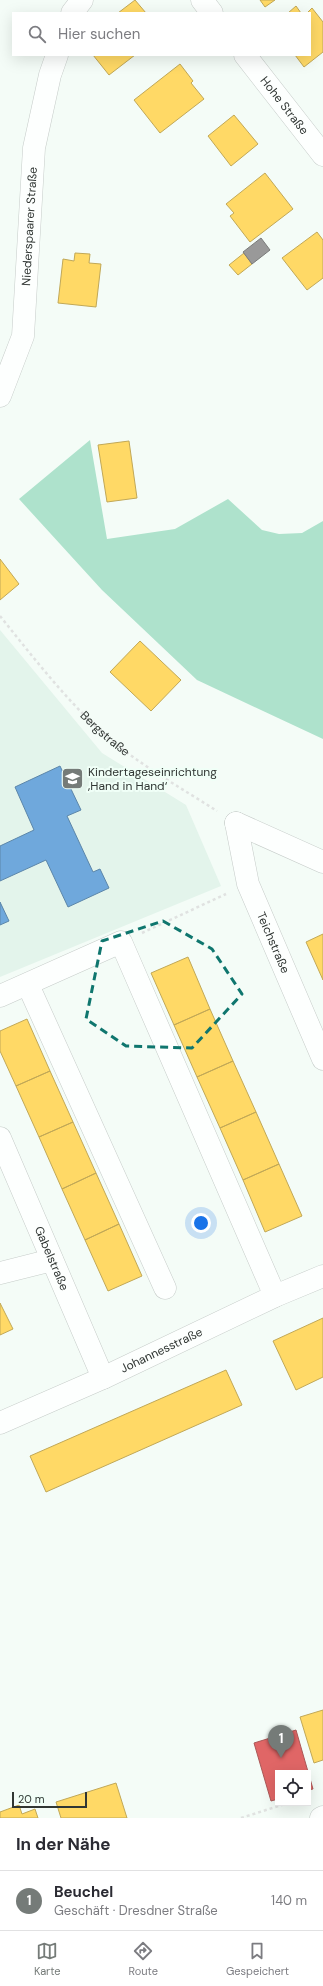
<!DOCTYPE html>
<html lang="de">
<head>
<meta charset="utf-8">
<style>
	body { margin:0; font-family:"DM Sans",sans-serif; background:#f7f7f7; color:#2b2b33 }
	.controls { position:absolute; right:12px; bottom:12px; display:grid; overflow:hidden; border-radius:0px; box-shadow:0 4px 16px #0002 }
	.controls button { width:36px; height:36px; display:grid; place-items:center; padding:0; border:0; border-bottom:1px solid #e1e1e2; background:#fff; color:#2b2b33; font:20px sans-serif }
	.scale { position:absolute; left:12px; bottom:10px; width:75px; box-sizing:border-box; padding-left:4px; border:2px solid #303633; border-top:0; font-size:11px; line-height:14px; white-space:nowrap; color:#303633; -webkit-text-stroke:3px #f0fff7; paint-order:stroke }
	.you { position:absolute; left:201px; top:1223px; width:14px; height:14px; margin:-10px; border:3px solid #fff; border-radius:50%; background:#1a73e8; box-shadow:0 0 0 6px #1a73e833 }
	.badge { display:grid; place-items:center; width:26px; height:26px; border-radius:50%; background:#757b78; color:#fff; font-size:13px; font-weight:700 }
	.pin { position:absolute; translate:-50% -33px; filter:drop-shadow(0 1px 2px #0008) }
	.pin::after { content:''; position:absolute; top:21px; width:14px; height:12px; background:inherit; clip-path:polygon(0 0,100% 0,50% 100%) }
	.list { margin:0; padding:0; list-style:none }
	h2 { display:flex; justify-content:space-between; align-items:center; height:52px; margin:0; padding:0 16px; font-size:17px }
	h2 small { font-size:13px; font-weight:400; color:#7c7c81 }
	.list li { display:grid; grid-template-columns:26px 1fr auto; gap:12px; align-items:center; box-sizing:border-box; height:60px; padding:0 16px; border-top:1px solid #e1e1e2 }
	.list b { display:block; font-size:15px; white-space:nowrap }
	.list p { margin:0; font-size:13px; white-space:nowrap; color:#7c7c81 }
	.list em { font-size:13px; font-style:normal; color:#7c7c81 }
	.icon { flex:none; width:22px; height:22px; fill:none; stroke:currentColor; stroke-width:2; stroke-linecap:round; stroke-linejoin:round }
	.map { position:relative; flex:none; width:323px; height:1818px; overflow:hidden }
	.search { position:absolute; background:#fff; box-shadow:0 4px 16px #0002; left:12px; right:12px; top:12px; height:44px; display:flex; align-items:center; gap:10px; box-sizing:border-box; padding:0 14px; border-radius:0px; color:#7c7c81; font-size:15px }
	.sheet { height:112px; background:#fff }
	nav { display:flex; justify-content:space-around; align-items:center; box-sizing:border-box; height:56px; border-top:1px solid #e1e1e2; background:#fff; font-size:11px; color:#7c7c81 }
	nav a { display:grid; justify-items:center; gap:2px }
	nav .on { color:#757b78 }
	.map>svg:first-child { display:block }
	.built { fill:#e3f4eb }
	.forest { fill:#aee2cc }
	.homes { fill:#ffd966; stroke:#c1a857 }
	.shops { fill:#e06666; stroke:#ab5857 }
	.schools { fill:#6fa8dc; stroke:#5c86a9 }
	.industry { fill:#999; stroke:#7a7b7a }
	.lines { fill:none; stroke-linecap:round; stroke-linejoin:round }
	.minor-casing { stroke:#c6ccc9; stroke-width:23 }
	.major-casing { stroke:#c6ccc9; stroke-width:23 }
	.path { stroke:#e0e2e1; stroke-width:2.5; stroke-dasharray:3 3; stroke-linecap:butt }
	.minor { stroke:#fdfffe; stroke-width:22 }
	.major { stroke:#fdfffe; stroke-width:22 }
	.marked { fill:none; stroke:#0f766e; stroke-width:3; stroke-dasharray:8 5; stroke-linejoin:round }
	.labels { text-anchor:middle; stroke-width:4; stroke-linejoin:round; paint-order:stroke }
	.street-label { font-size:12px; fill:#303633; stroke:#f0fff7 }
	.poi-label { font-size:12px; fill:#303633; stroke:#f0fff7; text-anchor:start }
</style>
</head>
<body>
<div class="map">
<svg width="323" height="1818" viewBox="0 0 323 1818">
	<rect width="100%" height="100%" fill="#f4fcf7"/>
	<path class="built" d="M0,630L102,753L186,805L221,886L0,977Z"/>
	<path class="forest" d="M90,440L107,539L175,529L228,499L262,530L279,534L302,533L323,521V739L197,680L102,590L19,499Z"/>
	<path class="homes" d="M135,0L146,13H118Z
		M260,0H275L265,7Z
		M296,6L301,13H288Z
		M312,8L323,22V52L304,67L295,55H310V13H307Z
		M93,55H135L109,75Z
		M180,64L193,81L191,83L204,99L160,133L134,100Z
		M234,115L258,144L231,166L208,136Z
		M265,173L293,209L250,242L230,216L234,213L226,204Z
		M317,232L323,240V278L307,290L282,258Z
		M75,253L90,254L89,263L101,264L96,307L58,303L63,259L74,261Z
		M244,253L252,264L238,275L229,265Z
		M129,441L137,498L107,502L98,445Z
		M0,559L19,584L0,600Z
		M140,641L181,680L151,711L110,672Z
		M323,934V980L306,942Z
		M188,957L210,1009L174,1025L151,973Z
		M210,1009L233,1061L197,1077L174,1025Z
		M27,1019L50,1071L16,1086L0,1051V1031Z
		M233,1061L256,1112L220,1128L197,1077Z
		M50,1071L73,1122L39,1137L16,1086Z
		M256,1112L279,1164L243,1180L220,1128Z
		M73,1122L96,1173L62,1189L39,1137Z
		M279,1164L302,1216L265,1232L243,1180Z
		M96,1173L119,1224L85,1240L62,1189Z
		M119,1224L142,1276L108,1291L85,1240Z
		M0,1303L13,1329L0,1335Z
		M323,1318V1377L296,1390L273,1341Z
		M226,1370L242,1405L46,1492L30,1456Z
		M323,1710V1760L314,1763L300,1717Z
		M116,1783L127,1818H61L56,1802Z
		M19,1805L22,1814L35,1809L38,1818H0V1812Z"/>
	<path class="shops" d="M296,1730L313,1789L308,1790V1773H278V1799L271,1801L254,1743Z"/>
	<path class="schools" d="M60,766L81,810L67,816L93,872L100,869L109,888L68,907L46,860L0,881V846L34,830L15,787Z
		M0,902L9,921L0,925Z"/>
	<path class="industry" d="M261,238L270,250L252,264L243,252Z"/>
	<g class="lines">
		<defs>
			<g id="minor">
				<path d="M202,0L212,13"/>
				<path d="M72,13L82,0"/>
				<path id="s2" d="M245,55L323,155"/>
				<path id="s3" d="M0,396L23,336L34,148L50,75L57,55"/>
				<path id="s4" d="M236,823L248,884L323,1059"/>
				<path d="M236,823L323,862"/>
				<path d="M28,985L165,1288"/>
				<path d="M0,996L121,942L275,1296"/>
				<path id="s5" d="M0,1138L103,1378"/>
				<path d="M0,1273L52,1260"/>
				<path id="s6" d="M0,1423L103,1378L275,1296L323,1276"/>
			</g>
			<path id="major" d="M321,1818L323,1817"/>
		</defs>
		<use href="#minor" class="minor-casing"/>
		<use href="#major" class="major-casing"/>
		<g class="path">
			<path id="s1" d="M0,616C33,657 66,700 105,735C137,763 181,788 217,811"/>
			<path d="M142,933L226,894"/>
			<path d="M241,1818L288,1803"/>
		</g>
		<use href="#minor" class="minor"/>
		<use href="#major" class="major"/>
	</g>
	<path class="marked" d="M163,921L212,949L242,994L192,1048L126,1046L86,1019L102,941Z"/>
	<defs>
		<symbol id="school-square" viewBox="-11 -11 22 22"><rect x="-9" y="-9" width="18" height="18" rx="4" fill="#757b78" stroke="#f0fff7"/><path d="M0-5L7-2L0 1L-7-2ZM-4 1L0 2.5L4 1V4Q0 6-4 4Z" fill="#fff"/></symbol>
	</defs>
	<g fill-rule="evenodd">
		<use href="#school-square" x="60" y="766" width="25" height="25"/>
	</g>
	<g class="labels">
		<g class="street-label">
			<text dy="4" stroke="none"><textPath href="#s2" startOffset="64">Hohe Straße</textPath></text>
			<text dy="4" stroke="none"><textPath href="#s3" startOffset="174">Niederspaarer Straße</textPath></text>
			<text dy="4" stroke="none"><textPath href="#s1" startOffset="158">Bergstraße</textPath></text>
			<text dy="4" stroke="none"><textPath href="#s4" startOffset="126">Teichstraße</textPath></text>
			<text dy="4" stroke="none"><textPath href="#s5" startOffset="131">Gabelstraße</textPath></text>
			<text dy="4" stroke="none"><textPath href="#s6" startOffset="177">Johannesstraße</textPath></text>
		</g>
		<g class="poi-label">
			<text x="88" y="776">Kindertageseinrichtung<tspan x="88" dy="14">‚Hand in Hand‘</tspan></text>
		</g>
	</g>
</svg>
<div class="controls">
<button><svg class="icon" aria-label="locate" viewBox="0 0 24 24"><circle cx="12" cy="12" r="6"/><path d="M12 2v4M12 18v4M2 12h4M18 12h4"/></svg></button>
</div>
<div class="scale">20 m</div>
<div class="you"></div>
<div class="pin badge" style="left:281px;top:1758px">1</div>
<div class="search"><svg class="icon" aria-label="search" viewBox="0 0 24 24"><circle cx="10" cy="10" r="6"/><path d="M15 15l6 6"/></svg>Hier suchen</div>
</div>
<section class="sheet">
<h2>In der Nähe<small></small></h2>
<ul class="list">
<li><span class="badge">1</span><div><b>Beuchel</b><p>Geschäft · Dresdner Straße</p></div><em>140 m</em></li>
</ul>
</section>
<nav>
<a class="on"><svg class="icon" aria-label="map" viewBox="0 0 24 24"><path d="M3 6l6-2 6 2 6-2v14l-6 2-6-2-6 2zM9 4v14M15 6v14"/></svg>Karte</a>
<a><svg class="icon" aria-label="directions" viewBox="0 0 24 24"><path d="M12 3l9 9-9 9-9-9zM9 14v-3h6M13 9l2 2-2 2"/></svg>Route</a>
<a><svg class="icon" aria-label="saved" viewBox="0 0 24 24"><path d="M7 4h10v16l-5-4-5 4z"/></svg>Gespeichert</a>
</nav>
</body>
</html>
